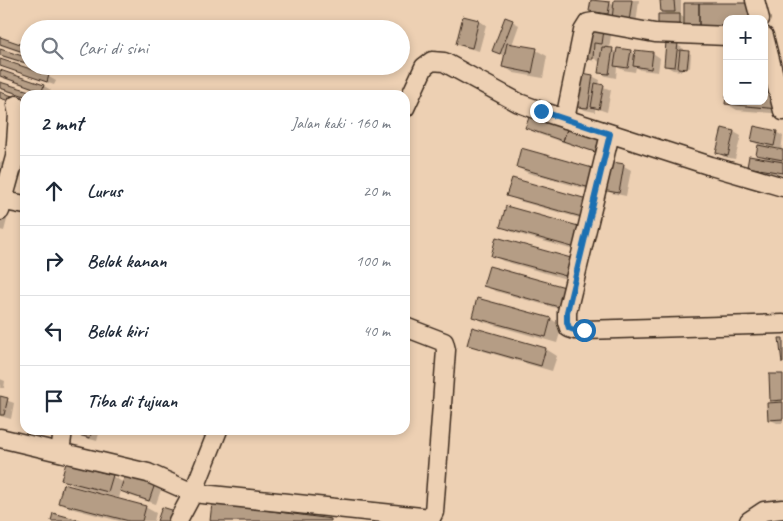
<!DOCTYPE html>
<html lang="id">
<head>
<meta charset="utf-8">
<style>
	body { margin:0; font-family:Caveat,sans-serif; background:#f2f2f3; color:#1f2937 }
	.controls { position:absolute; right:15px; top:15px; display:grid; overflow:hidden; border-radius:10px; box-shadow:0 2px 8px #0003 }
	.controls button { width:45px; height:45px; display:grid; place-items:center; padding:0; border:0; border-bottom:1px solid #e0e1e3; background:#fff; color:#1f2937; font:25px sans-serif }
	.stop { position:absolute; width:15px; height:15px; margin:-11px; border:4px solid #1f6fb2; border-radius:50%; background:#fff }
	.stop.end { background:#1f6fb2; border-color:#fff; box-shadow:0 1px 5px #0008 }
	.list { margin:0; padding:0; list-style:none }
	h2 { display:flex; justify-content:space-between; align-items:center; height:65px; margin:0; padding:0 20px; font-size:21px }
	h2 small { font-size:16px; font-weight:400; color:#747a83 }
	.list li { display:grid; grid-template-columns:32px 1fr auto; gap:15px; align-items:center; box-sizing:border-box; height:70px; padding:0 20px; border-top:1px solid #e0e1e3 }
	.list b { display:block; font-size:19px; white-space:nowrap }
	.list em { font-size:16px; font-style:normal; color:#747a83 }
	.icon { flex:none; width:28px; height:28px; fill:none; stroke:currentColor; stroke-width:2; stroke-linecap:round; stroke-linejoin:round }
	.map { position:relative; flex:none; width:783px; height:521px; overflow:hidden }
	.search { position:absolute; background:#fff; box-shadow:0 2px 8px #0003; left:20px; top:20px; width:390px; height:55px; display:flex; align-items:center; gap:12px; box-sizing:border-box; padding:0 18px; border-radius:28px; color:#747a83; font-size:19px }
	.panel { position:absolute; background:#fff; box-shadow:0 2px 8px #0003; left:20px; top:90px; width:390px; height:345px; border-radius:15px }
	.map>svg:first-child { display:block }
	.shadow { fill:#0003 }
	.building { fill:#b59d85; stroke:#3b2a1e }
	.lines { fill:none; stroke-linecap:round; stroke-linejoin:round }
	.minor-casing { stroke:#3b2a1e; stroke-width:21 }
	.minor { stroke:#edd0b3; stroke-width:18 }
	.route { stroke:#1f6fb2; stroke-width:6 }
</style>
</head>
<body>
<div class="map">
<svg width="783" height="521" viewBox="0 0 783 521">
	<rect width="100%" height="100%" fill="#edd0b3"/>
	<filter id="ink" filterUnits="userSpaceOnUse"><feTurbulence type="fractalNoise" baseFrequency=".02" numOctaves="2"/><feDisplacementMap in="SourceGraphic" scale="10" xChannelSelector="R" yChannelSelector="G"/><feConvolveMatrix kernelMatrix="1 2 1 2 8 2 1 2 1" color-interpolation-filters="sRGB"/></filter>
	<g filter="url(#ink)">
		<path class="shadow" d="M615,0H639L636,25L598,15L590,10L610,3L615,6Z
			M661,0H681V16L686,19H727L685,32L668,15L662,12Z
			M479,21L486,25L479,51L464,47L457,43Z
			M512,21L519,25L512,45L536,50L547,56L543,78L514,73L503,66L505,56L493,51Z
			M588,29L604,31L611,35L609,49L617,52L630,51L636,54V51L653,53L660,58L658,72L641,70L636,67L635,72L623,70L617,67L616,78L606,76L599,72L600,62L588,55L587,57L595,62L585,58Z
			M0,39L29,49V55L0,45Z
			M677,45L684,49V51L691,54L690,68L683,67L682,71L673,70L666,66Z
			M0,50L29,60V65L0,56Z
			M725,53H727V69H725Z
			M0,60L49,77L56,81L54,85L0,66Z
			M32,66H49L60,72L59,75Z
			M0,71L44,86L51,90L49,94L0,77Z
			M764,71L774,83H764Z
			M592,76L600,80L599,85L611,90L607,112L595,108V112L585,110L578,106Z
			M0,83L35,94L36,95H25V97L0,89Z
			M764,101L783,114L737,110L727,104Z
			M527,128L600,135L602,155L538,134Z
			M723,129L734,132L741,136L735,159L724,157L717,152Z
			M776,132L783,136L781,151H783V175L756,171L748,167L770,161L758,154L759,145L752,141Z
			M0,162L12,165L22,172L17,189L0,184Z
			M608,163L624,166L631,170L626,196L611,193L603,188L601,193L528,173L517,167L595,170Z
			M512,179L593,222L519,201L508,195Z
			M0,211L8,216L4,231L0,230Z
			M501,226L581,229L587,254L512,232Z
			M497,239L571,259L577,282L503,261L492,255Z
			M485,285L565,288L570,312L495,291Z
			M478,299L551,319L562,326L557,343L484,322L473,316Z
			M473,329L546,349L557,356L552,371L480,350L469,344Z
			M783,375V423H777L769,419L778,404L772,400Z
			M0,379L5,381L4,388H0Z
			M0,398L14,403L11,419L0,416Z
			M69,430H100L97,441L76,435Z
			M127,474L162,487L156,504L128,495L121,491L119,498L74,486L63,480L112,476L124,483Z
			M59,502L145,507L156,513L154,521H119L70,508Z"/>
		<path class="building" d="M591,0L610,2L608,14L589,11Z
			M614,0H632L629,22L612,20Z
			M660,0H674L675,12H661Z
			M684,3H699V33H684Z
			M699,3H752V19H727V33H699Z
			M658,14H680V28L658,29Z
			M463,16L479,20L472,48L456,44Z
			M505,17L513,20L500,54L492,51Z
			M587,28L604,30L602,44L594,43L593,59H584Z
			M0,37L29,47V54L0,44Z
			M666,42L678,43L675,67L664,66Z
			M507,43L537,48L532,73L502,67Z
			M602,47L613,48L609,74L598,73Z
			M617,48L631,50L628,68L614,66Z
			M0,49L29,58V64L0,55Z
			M635,50L653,52L651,69L633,66Z
			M680,50L689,51L687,69L678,68Z
			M0,59L49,75L47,82L0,66Z
			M0,70L44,85L42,91L0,76Z
			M582,73L593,75L588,108L577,107Z
			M0,82L36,93L35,95H25V96L0,88Z
			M595,83L604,85L599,109L591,107Z
			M727,90V101H764V93L779,95L778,109L725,104Z
			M0,92L25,100V106L0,98Z
			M532,110L569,123L563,141L525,128Z
			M569,123L601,134L595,152L563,141Z
			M754,126L777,131L774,146L751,141Z
			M722,128L734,131L728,156L716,153Z
			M758,145L783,150V160L756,155Z
			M521,148L596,169L590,188L516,167Z
			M749,156L783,162V173L747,167Z
			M607,161L624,164L619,193L602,190Z
			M512,178L587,199L582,217L506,196Z
			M506,206L582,227L576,248L500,227Z
			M496,237L571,258L566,276L491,256Z
			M489,266L565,287L559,307L483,286Z
			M477,298L551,318L546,337L472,317Z
			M472,327L546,348L541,366L467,345Z
			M779,338H783V363H782Z
			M769,374H783V400L770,401Z
			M0,396L8,398L4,415H0Z
			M783,402V419L768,420L767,403Z
			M68,430H92L90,438L67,432Z
			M66,463L113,475L108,492L61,480Z
			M126,472L156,481L149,501L120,491Z
			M63,484L146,506L142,521H129L58,503Z
			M212,503L331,519V521H210Z
			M162,507L175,511L172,521H157Z
			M53,513L83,521H51Z"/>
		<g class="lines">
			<defs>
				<path id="minor" d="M755,0L760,19
					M764,36L783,111
					M405,108L424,67L432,61L444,62L519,103L541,111L711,166L783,187
					M565,119L583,31L588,23L594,22L655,33L727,36
					M610,134L567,312V322L569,328L575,330H584L783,324
					M0,200L25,205
					M0,211L15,157L18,114L16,105
					M0,438L148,473L193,493L431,518L434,512L446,350L444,342L405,327
					M60,452L63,430
					M178,521L193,493L218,430
					M749,521L764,511L783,509"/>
			</defs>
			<use href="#minor" class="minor-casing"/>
			<use href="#minor" class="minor"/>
		</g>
	</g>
	<g class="lines" filter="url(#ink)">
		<path class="route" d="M541,111L610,134L567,312V322L569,328L574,330H584"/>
	</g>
</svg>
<div class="controls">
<button>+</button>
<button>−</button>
</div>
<div class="stop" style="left:584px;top:330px"></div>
<div class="stop end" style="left:541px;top:111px"></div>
<div class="search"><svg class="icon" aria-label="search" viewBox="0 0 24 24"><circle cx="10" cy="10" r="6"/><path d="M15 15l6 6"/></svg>Cari di sini</div>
<section class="panel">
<h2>2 mnt<small>Jalan kaki · 160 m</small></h2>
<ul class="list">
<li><svg class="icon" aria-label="ahead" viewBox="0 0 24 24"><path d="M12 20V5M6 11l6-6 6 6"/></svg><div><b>Lurus</b></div><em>20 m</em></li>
<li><svg class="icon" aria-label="right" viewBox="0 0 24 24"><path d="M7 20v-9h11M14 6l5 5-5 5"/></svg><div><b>Belok kanan</b></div><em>100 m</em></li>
<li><svg class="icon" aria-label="left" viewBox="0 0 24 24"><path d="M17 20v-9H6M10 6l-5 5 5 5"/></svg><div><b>Belok kiri</b></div><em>40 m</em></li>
<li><svg class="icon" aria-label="arrive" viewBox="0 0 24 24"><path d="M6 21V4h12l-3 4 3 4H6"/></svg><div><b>Tiba di tujuan</b></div></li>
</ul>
</section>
</div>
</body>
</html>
